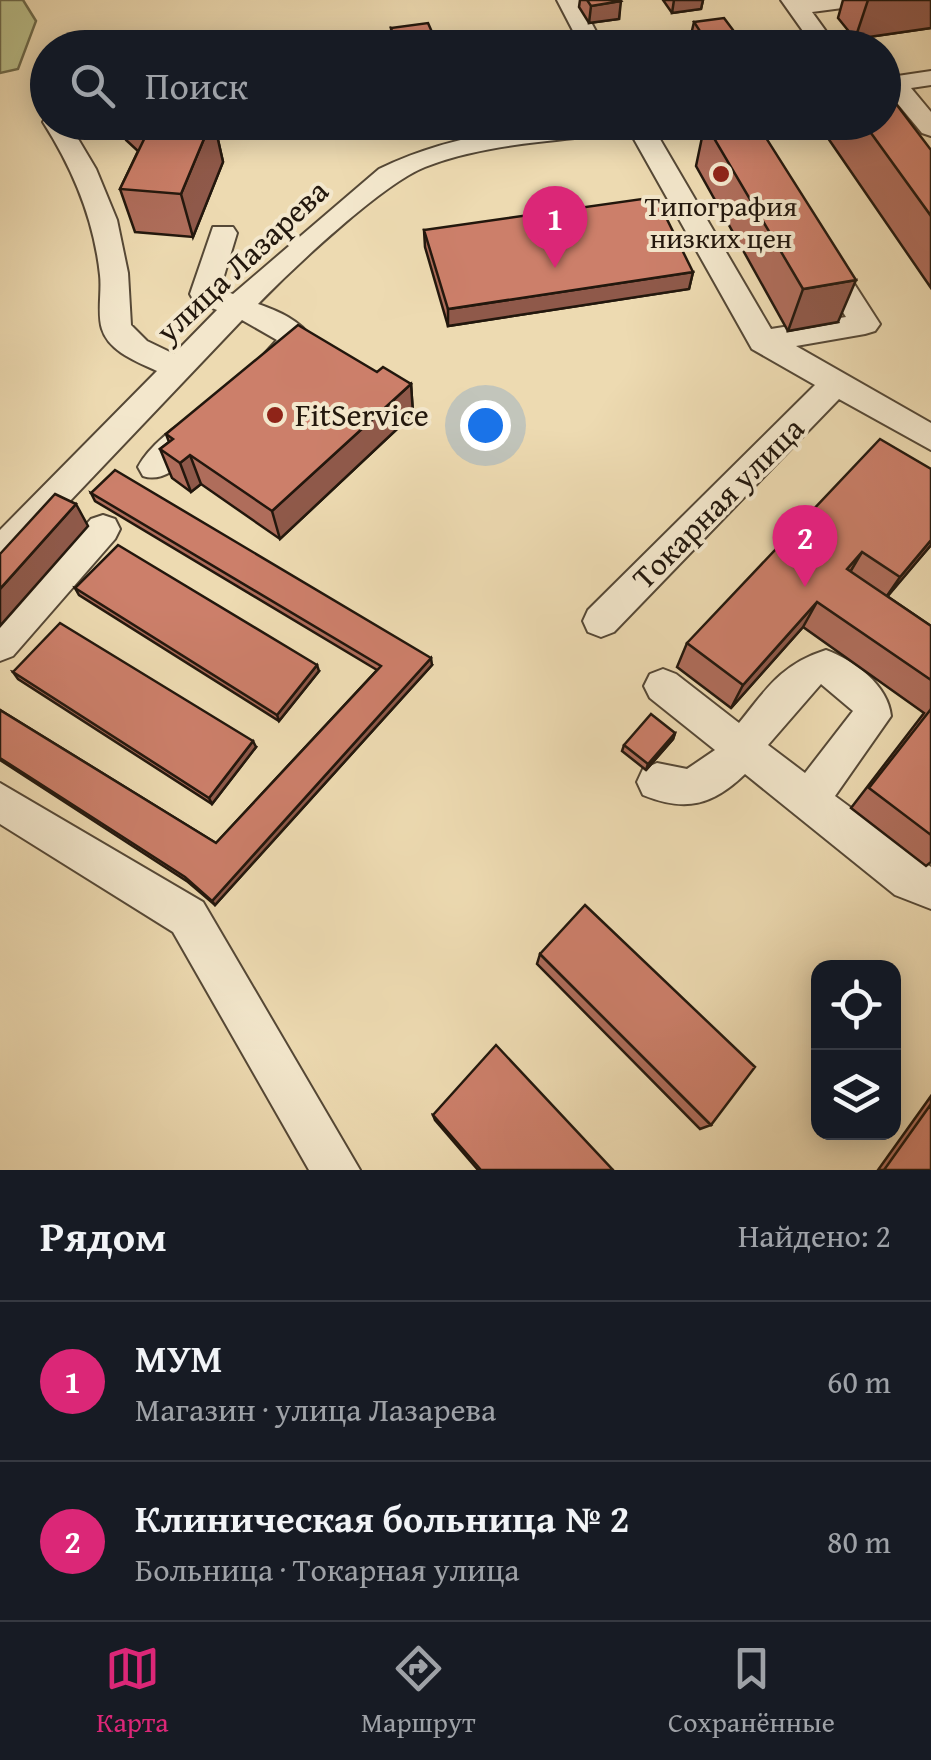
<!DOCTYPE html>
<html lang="ru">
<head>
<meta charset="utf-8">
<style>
	body { margin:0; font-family:"Gentium Book Plus",serif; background:#242831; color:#f1f3f6 }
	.controls { position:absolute; right:30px; bottom:30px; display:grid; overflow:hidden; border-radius:20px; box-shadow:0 5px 25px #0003 }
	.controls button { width:90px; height:90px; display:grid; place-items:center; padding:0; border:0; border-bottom:2px solid #363941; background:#171b24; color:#f1f3f6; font:50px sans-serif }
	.you { position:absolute; left:485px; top:425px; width:35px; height:35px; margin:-25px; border:8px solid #fff; border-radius:50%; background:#1a73e8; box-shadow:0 0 0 15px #1a73e833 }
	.badge { display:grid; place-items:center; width:65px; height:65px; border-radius:50%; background:#db2777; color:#fff; font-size:32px; font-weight:700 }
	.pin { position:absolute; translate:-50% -82px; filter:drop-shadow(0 2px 5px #0008) }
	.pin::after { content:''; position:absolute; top:52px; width:35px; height:30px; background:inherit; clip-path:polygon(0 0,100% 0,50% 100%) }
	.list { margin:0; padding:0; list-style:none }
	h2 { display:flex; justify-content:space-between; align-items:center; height:130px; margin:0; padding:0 40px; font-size:42px }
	h2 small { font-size:32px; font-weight:400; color:#9ea1a6 }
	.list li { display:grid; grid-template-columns:65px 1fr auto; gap:30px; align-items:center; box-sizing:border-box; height:160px; padding:0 40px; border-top:2px solid #363941 }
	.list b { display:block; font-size:38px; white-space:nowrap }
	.list p { margin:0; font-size:32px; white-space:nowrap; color:#9ea1a6 }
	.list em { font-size:32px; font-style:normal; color:#9ea1a6 }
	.icon { flex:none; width:55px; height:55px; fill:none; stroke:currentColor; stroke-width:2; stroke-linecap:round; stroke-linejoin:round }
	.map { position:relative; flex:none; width:931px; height:1170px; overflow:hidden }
	.search { position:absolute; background:#171b24; box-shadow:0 5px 25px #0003; left:30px; right:30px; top:30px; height:110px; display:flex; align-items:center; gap:25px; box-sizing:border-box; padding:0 35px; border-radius:55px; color:#9ea1a6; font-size:38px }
	.sheet { height:450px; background:#171b24 }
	nav { display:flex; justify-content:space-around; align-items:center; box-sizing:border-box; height:140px; border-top:2px solid #363941; background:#171b24; font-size:28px; color:#9ea1a6 }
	nav a { display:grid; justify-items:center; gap:5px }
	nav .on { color:#db2777 }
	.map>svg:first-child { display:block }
	.green { fill:#babf8a; stroke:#6e6b4c; stroke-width:2.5 }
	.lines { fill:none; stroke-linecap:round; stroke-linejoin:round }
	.minor-casing { stroke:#554836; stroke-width:4 }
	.minor { fill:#f3e7cc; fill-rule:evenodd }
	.wall { fill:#af6d5b; stroke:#22170d; stroke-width:2.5 }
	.shaded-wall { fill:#8f594a; stroke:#22170d; stroke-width:2.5 }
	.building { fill:#cc7f6a; stroke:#22170d; stroke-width:2.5 }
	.poi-dot { fill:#8f2418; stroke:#f3e7cc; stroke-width:4 }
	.labels { text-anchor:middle; stroke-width:8; stroke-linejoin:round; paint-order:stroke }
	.far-poi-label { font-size:28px; fill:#22170d; stroke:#f3e7cc }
	.street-label { font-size:32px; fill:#22170d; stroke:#f3e7cc }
	.poi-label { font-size:32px; fill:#22170d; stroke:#f3e7cc; text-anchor:start }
</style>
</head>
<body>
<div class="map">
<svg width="931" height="1170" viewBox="0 0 931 1170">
	<rect width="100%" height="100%" fill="#eddab1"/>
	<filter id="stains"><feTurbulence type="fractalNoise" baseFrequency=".002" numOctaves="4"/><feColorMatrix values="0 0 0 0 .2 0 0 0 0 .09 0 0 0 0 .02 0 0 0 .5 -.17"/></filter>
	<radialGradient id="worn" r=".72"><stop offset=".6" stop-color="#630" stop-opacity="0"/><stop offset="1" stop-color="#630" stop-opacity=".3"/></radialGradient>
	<path class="green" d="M0,0H23L36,21L18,69L0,73Z"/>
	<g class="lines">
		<defs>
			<path id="minor" d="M557,0H579L605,48H582Z
				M781,0H861L850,7L812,12L838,48H815Z
				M931,71V85L911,88L931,112V136L922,133L888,92H884V78Z
				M46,117L48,122H68L96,169L117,220L128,273L131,325L147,341L174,354L217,310L194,301L190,294L213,227H233L237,233L220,289L233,294L379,169C467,126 566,122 663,122L654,129L771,329L846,317L809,258L813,251H833L880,324L875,331L865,334L796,346L931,423V450L839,399L614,632L601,637L588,632L583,621L588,610L815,385L752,349L630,132C562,141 489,142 425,167C382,184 293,268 258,304C278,311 300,320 312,339C301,357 282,377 260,371L256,363L277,340L242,320L12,562L0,566V530L157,371C138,362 109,352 102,329C97,314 102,291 100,275C94,219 73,169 43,122Z
				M198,416L209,419L214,428L209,437C191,453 169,485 143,476L138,467C148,448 177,422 198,416Z
				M103,515L115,519L120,529L115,539L13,656L0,661V620L91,519Z
				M826,650C854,660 888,685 891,716L835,796L931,867V909L895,895L745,774C712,806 685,812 643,795L637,782L643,769L657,763L687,769L715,750L650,698L644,686L650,674L663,669L676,674L739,723C767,688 782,664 826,650ZM821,684L853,711L805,773L768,745Z
				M0,783L203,902L360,1170H309L173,932L0,824Z"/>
		</defs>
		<use href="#minor" class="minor-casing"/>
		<use href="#minor" class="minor"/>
	</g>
	<path class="wall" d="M580,0H620L619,19L589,23L579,7Z
		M663,0H703L701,9L672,13Z
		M843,0H931V28L855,39L838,18Z
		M694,22L736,34L733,48H696L690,39Z
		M391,28L439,48H393Z
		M79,122H106L107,125L87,133L80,127Z
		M120,122H214L223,162L193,237L135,232L120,189L138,151L126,140Z
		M823,122H884L931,150V288L821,128Z
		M705,123L838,322L788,331L696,166Z
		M424,230L693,272L689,289L448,326L425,247Z
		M377,372L411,384L413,414L280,539L201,484L191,492L172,478L160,449L169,442L166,434Z
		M931,469V545L887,596L931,626V862L926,866L851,808L924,713L803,627L731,708L677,667L687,643Z
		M91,493L432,665L215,905L188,882L0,760V710L216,843L377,670L95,501Z
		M75,588L319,671L279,721L79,595Z
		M13,672L256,747L212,804L18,679Z
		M675,733L673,739L646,770L622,751L624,745Z
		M540,954L711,1125L700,1129L537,964Z
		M931,1096V1170H878Z
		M433,1115L613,1170H478L435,1120Z"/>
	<path class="shaded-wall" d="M674,0H703L701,9L672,13Z
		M868,0H931V28L855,39Z
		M621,1L619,19L589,23L591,6Z
		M736,34L733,48H704L705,39Z
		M89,122H106L107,125L87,133L84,124Z
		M211,122H214L223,162L193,237L181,194Z
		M693,272L689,289L448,326V309Z
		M856,280L838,322L788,331L803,289Z
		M411,384L413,414L280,539L272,511Z
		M190,455L201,484L191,492L180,463Z
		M76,504L88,526L0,626V589Z
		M931,540V545L882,603L900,577Z
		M862,552L846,579L847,569Z
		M817,602L803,627L731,708L743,685Z
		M431,658L432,665L215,905L212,901Z
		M317,665L319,671L279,721L277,715Z
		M675,733L673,739L646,770L648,764Z
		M253,741L256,747L212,804L209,798Z"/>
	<path class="building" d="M587,0H620L621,1L591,6Z
		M724,18L736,34L705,39L694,22Z
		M428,23L439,48H398L391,28Z
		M640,33L649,48H614L608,37Z
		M48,75V86H47L40,78Z
		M884,88L931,150V216L863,122H884Z
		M142,122H211L181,194L120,189L149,129Z
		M756,122L856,280L803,289L705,123Z
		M656,197L693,272L448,309L424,230Z
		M298,325L377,372L383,367L411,384L272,511L190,455L180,463L160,449L173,439L166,434Z
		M880,439L931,469V540L900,577L862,552L847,569L931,626V680L817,602L743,685L687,643Z
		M115,470L431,658L212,901L185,877L0,758V710L216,843L381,666L91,493Z
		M55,494L76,504L0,589V554Z
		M118,545L317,665L277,715L75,588Z
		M60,623L253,741L209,798L13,672Z
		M931,709V835L869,788Z
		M651,714L675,733L648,764L624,745Z
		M585,905L755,1067L711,1125L540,954Z
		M496,1045L613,1170H481L433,1115Z
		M931,1104V1170H884Z"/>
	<g class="poi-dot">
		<circle cx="721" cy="174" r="10"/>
		<circle cx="275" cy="415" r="10"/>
	</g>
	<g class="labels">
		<g class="far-poi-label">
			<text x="721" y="216">Типография<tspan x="721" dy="32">низких цен</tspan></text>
		</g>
		<g class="street-label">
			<text transform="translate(242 261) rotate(-43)" y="11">улица Лазарева</text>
			<text transform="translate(718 503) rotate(-45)" y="11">Токарная улица</text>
		</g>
		<g class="poi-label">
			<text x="295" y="426">FitService</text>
		</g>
	</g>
	<rect width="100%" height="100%" filter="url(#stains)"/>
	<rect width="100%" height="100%" fill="url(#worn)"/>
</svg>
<div class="controls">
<button><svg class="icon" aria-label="locate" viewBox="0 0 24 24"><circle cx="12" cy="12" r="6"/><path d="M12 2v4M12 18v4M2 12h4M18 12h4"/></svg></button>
<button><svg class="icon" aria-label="layers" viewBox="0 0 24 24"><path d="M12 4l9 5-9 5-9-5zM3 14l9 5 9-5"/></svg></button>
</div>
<div class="you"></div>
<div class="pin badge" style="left:555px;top:268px">1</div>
<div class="pin badge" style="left:805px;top:587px">2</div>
<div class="search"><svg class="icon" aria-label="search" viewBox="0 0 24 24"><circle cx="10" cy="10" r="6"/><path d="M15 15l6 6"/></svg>Поиск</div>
</div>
<section class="sheet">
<h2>Рядом<small>Найдено: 2</small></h2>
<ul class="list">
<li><span class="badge">1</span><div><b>МУМ</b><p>Магазин · улица Лазарева</p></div><em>60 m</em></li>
<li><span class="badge">2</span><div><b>Клиническая больница № 2</b><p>Больница · Токарная улица</p></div><em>80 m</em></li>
</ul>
</section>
<nav>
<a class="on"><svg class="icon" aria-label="map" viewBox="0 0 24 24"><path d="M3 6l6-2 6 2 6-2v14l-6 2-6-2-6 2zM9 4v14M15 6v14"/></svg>Карта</a>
<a><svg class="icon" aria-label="directions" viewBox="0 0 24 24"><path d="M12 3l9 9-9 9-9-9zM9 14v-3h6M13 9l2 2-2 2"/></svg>Маршрут</a>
<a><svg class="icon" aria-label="saved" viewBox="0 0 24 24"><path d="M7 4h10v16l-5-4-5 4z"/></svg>Сохранённые</a>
</nav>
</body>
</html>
